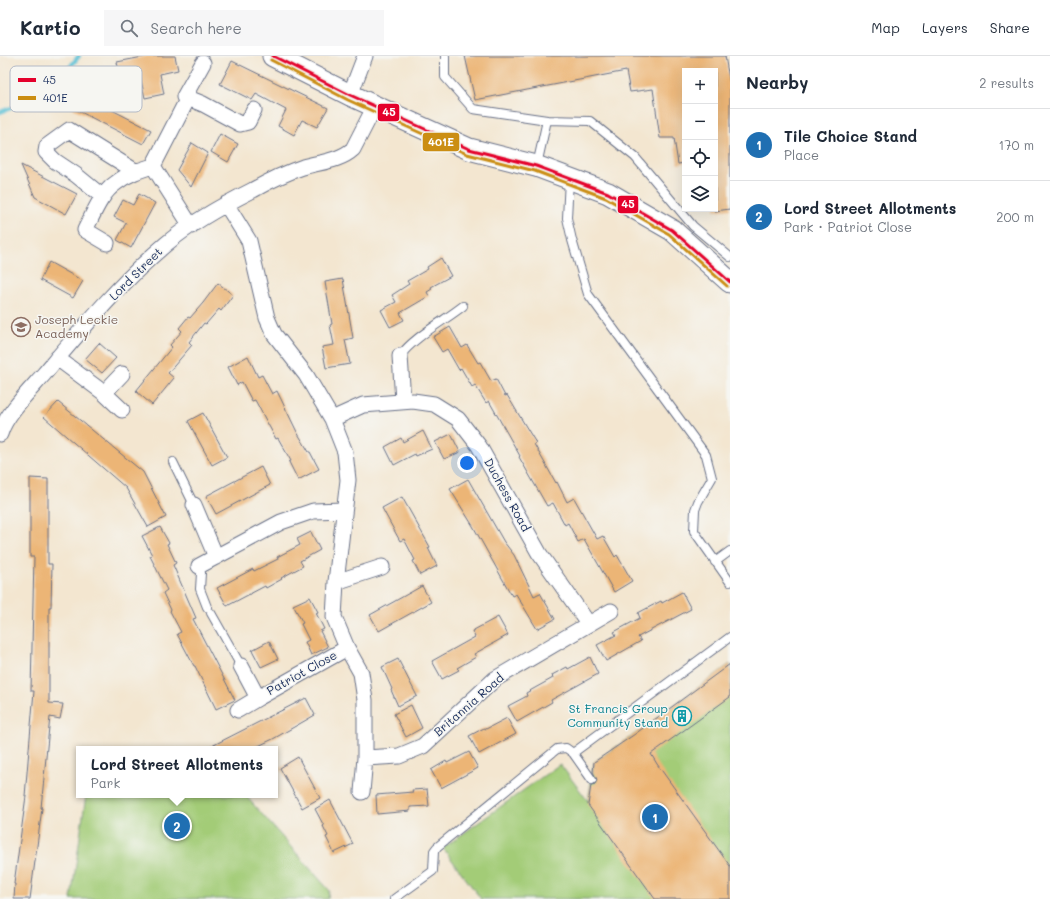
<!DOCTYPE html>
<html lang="en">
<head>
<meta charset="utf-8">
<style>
	body { margin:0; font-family:Mali,sans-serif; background:#f6f6f7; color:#1f2937 }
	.controls { position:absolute; right:12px; top:12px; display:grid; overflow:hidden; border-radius:0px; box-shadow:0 4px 16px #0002 }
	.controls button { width:36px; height:36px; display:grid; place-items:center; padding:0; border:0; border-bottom:1px solid #e0e1e3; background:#fff; color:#1f2937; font:20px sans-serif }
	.you { position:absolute; left:467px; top:407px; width:14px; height:14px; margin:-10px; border:3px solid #fff; border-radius:50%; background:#1a73e8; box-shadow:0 0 0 6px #1a73e833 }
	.badge { display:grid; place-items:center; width:26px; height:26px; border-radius:50%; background:#1f6fb2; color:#fff; font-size:13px; font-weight:700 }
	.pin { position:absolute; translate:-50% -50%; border:2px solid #fff; box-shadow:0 1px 4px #0006 }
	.popup { position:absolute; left:76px; top:690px; width:202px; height:52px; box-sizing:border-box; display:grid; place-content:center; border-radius:0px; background:#fff; filter:drop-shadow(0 1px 3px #0005); font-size:13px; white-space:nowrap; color:#747a83 }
	.popup b { font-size:15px; color:#1f2937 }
	.popup::after { content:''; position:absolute; left:50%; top:100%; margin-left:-8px; border:8px solid transparent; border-top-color:#fff }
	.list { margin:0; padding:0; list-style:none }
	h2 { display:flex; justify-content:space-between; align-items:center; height:52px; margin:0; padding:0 16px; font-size:17px }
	h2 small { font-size:13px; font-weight:400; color:#747a83 }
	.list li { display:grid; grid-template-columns:26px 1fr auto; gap:12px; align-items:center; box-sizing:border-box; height:72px; padding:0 16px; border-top:1px solid #e0e1e3 }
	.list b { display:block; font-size:15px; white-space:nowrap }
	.list p { margin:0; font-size:13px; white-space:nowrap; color:#747a83 }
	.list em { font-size:13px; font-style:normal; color:#747a83 }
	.icon { flex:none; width:22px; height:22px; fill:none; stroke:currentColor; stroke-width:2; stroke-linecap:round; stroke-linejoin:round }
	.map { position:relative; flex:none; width:730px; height:843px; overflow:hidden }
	header { display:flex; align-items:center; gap:24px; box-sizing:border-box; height:56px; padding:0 20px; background:#fff; border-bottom:1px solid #e0e1e3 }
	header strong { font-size:19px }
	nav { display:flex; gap:22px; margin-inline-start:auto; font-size:14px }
	.search { width:280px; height:36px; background:#f6f6f7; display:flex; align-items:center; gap:10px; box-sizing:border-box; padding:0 14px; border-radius:0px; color:#747a83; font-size:15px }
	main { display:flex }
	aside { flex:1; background:#fff }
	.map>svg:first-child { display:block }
	.green { fill:#a3cc77; stroke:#5f7e6a }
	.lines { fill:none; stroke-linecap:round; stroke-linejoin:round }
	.stream { stroke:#57bfd4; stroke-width:4.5 }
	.building { fill:#ecb576 }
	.lane-casing { stroke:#676f86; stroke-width:10 }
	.street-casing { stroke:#676f86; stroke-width:17 }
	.secondary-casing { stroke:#676f86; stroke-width:23 }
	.lane { stroke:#fff; stroke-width:8 }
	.street { stroke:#fff; stroke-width:15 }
	.secondary { stroke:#fff; stroke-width:21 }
	.bus-1-casing { stroke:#f6f6f2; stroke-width:6 }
	.bus-2-casing { stroke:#f6f6f2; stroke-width:6 }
	.bus-1 { stroke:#e4002b; stroke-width:3 }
	.bus-2 { stroke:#cb8e13; stroke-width:3 }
	.labels { text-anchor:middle; stroke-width:3; stroke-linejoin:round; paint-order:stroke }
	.street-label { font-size:12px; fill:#1b2f5e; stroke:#f6f6f2 }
	.education-label { font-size:12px; fill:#785e54; stroke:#f6f6f2; text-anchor:start }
	.culture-label { font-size:12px; fill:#0d838f; stroke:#f6f6f2; text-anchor:end }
	.key { fill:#f6f6f2; stroke:#b4bac6; stroke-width:1 }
	.key-label { font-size:11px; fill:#1b2f5e }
	.line-badge { stroke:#f6f6f2; stroke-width:1.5 }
	.badge-label { font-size:11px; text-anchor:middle; font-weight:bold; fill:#fff }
</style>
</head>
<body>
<header>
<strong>Kartio</strong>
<div class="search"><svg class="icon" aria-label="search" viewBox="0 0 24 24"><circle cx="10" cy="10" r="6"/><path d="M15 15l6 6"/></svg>Search here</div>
<nav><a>Map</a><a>Layers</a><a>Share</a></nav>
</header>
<main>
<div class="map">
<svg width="730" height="843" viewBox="0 0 730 843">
	<rect width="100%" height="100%" fill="#f6f6f2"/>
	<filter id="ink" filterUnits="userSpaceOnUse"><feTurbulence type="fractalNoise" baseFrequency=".025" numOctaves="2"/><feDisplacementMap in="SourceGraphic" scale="8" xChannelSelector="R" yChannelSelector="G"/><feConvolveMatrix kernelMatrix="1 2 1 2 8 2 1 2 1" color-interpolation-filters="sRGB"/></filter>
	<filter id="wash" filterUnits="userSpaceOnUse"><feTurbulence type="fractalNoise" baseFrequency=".012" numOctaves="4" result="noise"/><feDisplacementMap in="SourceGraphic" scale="16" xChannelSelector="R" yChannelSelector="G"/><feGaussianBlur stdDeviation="0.9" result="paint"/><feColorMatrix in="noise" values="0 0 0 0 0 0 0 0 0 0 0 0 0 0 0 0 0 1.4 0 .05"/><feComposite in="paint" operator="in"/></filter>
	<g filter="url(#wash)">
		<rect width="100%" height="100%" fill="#f3e6d0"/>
		<path class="green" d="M730,608V843H481L443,792L560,708L588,745L594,706L635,678Z
			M86,739H245L329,834L328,843H71Z"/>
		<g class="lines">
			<path class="stream" d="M0,56L25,47L57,27L79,0"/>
		</g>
		<g id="blocks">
			<path class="building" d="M148,0H175L178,14L160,18L164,38L145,42L140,20L121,24L117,6Z
				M465,0H725L730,29V153L715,155V15H685V107L678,108L674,82H660L653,33L630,36L626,15L475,44Z
				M232,5L328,52L317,71L302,64L294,79L278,70L286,54L256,38L252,44L220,28Z
				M75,35L151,74L143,88L67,49Z
				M220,78L238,88L228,106L211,96Z
				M192,87L208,97L191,131L177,114Z
				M21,109L77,138L66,158L35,141Z
				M139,138L155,147L131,192L117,184L126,167L114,161L123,144L133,149Z
				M441,202L451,220L431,231L432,233L427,236L429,240L400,257L404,264L390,271L381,254L396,246L392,239L409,228L407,225L428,213L427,211Z
				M49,206L83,225L73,242L40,224Z
				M343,223L353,282L345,284L350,308L326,312L322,291L334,289L330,269L332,268L325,226Z
				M218,227L233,239L221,255L219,253L206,268L204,267L189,286L192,289L168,317L174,322L152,349L136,335L172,291L170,289L182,275L179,272L188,261L190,262L203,247Z
				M450,271L462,292L467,289L478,307L480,306L491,325L496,323L505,340L507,339L528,374L536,387L534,388L556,427L557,426L567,446L574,442L597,483L603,480L615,501L617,499L632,525L614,536L584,483L578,486L568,467L565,469L553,447L547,450L519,401L520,400L489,345L486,347L475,329L472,331L461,312L459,314L447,293L442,296L433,281Z
				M99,287L116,302L102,317L85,303Z
				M248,300L258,321L262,319L272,338L277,335L297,376L309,396H310L319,413L298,424L289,406L291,405L278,382L276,383L255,344L252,345L242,326L237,329L228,311Z
				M58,346L143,416L166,461L148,471L126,432L44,361Z
				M203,357L227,401L212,409L188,365Z
				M423,375L432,393L416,400L415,398L394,409L385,391L401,382L403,386Z
				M451,378L460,396L444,403L435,386Z
				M261,411L270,429L216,458L206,440Z
				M30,422L48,423V508H52L51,551H49V647L63,648L60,663L50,661L41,752H42L30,843H14L15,828H14L26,740H25L34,635H31L34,501H30Z
				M468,423L504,486L514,499L534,540L540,537L555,563L537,573L516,538L512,540L473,470L450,433Z
				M402,441L430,491L428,492L437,510L420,519L413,505L415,504L404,483L400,485L382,452Z
				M160,471L169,487L167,488L176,507L173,509L196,562L193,563L235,644L216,653L195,610H194L177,578L181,576L170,555L171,554L163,537L167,534L150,500L152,499L142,480Z
				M311,476L320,494L300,505L303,510L281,522L282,523L266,532L265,530L227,550L217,532L253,513L254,515L278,503L277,501L300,489L297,483Z
				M422,530L431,546L379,575L370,559Z
				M682,536L691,553L638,581L641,585L606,605L597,589L616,579L614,576L640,562L638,557L661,545L662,547Z
				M310,541L318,556L316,557L324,573L320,575L328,591L311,599L305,586L309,584L301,568L303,567L293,549Z
				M498,561L508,579L474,598L476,601L457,612L459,614L442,623L432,605L475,581L472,575Z
				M269,585L278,603L261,611L252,594Z
				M590,601L598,618L551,644L552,646L517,666L508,650L527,640L526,637L553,622L552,619L567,611L568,613Z
				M398,603L417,640L398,650L391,634L392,633L382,611Z
				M730,608V641L651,698L657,708L730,810V843H655L588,749L591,729L595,728L597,724L593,716L594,706L635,678Z
				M306,642L315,659L273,683L252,693H206Z
				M411,649L422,672L406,681L394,658Z
				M507,662L516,678L479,698L469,680L484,672L486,673Z
				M469,696L478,712L441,732L431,714L446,705L447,707Z
				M298,701L320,742L302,752L280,712Z
				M427,733L429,750L410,751V755L377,758L376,739L413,736L412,734Z
				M330,744L353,788L334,797L326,781L328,780L323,770H324L315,753Z"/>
		</g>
	</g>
	<g filter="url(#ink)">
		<use href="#blocks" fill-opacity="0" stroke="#676f86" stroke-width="1"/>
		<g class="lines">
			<defs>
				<path id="lane" d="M445,0V21L473,53L547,64L537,109
					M547,64L590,65L635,101L693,170L730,201
					M569,123L567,162L572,184L588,238L706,399L712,422L698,446L695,454L694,475L730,526
					M400,300C414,281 444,265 463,250
					M173,406L194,449
					M715,506L730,495
					M199,510L201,517L200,533L207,551
					M211,557L241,610
					M592,724L573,697L730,581
					M394,843L433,815L434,795L437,791L557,693L566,692L573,697"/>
				<path id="street" d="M350,39L365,0
					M188,42L203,48L240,68L248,66L254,54
					M153,110L188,42L184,41L203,7
					M103,141L76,119L55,105L46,96L47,90L69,74L135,115
					M226,148L249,185L267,262L274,278L306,319L332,363L345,396L348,424L336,526L334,561L347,592L361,617L365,644V702L362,736
					M107,187L85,174C93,159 101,137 116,127C127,118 140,114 153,110L191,170
					M400,300L403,345
					M57,302L104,337L122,354
					M104,337L122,318
					M332,363L363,349L413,345L434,348L458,363L479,390L539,497L588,567
					M0,378C5,359 31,333 44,318C82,273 121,226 166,188C192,166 223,149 253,134C269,125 285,117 303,111C320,106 340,105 353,93L375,50
					M194,449L216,501
					M199,510L281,466L313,455L344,454
					M336,526L382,511
					M241,610L258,642
					M238,654L258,642L347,592
					M365,702L399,700L423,690L495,623L611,555"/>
				<path id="secondary" d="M273,0L350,39L469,93L536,110L608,137L672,174L730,226"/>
			</defs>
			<use href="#lane" class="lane-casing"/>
			<use href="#street" class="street-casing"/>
			<use href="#secondary" class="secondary-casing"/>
			<use href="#lane" class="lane"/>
			<use href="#street" class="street"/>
			<use href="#secondary" class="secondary"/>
			<defs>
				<path id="bus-1" d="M273,0L350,39L469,93L536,110L608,137L672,174L730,226"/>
				<path id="bus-2" d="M271,4L348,44L467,98L535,115L606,142L669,178L727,230"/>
			</defs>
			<use href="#bus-1" class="bus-1-casing"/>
			<use href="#bus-2" class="bus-2-casing"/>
			<use href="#bus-1" class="bus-1"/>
			<use href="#bus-2" class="bus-2"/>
		</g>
	</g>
	<defs>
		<symbol id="school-ring" viewBox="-11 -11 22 22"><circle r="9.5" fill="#f6f6f2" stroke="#8d6e63" stroke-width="1.5"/><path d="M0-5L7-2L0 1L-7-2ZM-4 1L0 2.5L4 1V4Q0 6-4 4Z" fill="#8d6e63"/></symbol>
		<symbol id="building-ring" viewBox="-11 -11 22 22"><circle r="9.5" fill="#f6f6f2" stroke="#0f9aa8" stroke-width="1.5"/><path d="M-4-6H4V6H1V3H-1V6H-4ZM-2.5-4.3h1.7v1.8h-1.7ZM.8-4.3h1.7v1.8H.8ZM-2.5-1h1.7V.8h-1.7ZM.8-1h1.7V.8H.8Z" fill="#0f9aa8"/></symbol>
	</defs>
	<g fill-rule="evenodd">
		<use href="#school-ring" x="10" y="260" width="22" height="22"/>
		<use href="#building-ring" x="671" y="649" width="22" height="22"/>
	</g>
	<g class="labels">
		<g class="street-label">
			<text transform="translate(136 218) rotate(-45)" y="4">Lord Street</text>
			<text transform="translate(507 439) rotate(61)" y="4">Duchess Road</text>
			<text transform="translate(302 617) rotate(-29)" y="4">Patriot Close</text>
			<text transform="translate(469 649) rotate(-41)" y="4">Britannia Road</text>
		</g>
		<g class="education-label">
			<text x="35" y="268">Joseph Leckie<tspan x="35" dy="14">Academy</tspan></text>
		</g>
		<g class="culture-label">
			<text x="668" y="657">St Francis Group<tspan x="668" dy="14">Community Stand</tspan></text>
		</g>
	</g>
	<rect x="10" y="10" width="132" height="46" rx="6" class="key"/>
	<rect x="18" y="22" width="18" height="4" fill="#e4002b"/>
	<rect x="18" y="40" width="18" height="4" fill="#cb8e13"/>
	<g class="key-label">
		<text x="43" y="28">45</text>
		<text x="43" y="46">401E</text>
	</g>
	<g class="line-badge">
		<rect x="377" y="47" width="23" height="19" rx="4" fill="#e4002b"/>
		<rect x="422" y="76" width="38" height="20" rx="4" fill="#cb8e13"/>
		<rect x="617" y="139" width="22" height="19" rx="4" fill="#e4002b"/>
	</g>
	<g class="badge-label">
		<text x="389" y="60">45</text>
		<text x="441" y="90">401E</text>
		<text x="628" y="152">45</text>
	</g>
</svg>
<div class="controls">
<button>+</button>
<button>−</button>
<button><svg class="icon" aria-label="locate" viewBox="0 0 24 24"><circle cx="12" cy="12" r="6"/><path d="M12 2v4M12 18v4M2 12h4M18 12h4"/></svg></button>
<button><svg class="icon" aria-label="layers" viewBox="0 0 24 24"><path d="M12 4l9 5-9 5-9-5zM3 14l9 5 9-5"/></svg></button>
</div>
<div class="you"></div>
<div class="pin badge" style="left:655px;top:761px">1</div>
<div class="pin badge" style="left:177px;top:770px">2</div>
<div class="popup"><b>Lord Street Allotments</b>Park</div>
</div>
<aside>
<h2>Nearby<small>2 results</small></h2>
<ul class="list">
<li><span class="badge">1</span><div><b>Tile Choice Stand</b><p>Place</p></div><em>170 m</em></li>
<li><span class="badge">2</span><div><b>Lord Street Allotments</b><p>Park · Patriot Close</p></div><em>200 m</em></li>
</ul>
</aside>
</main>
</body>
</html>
